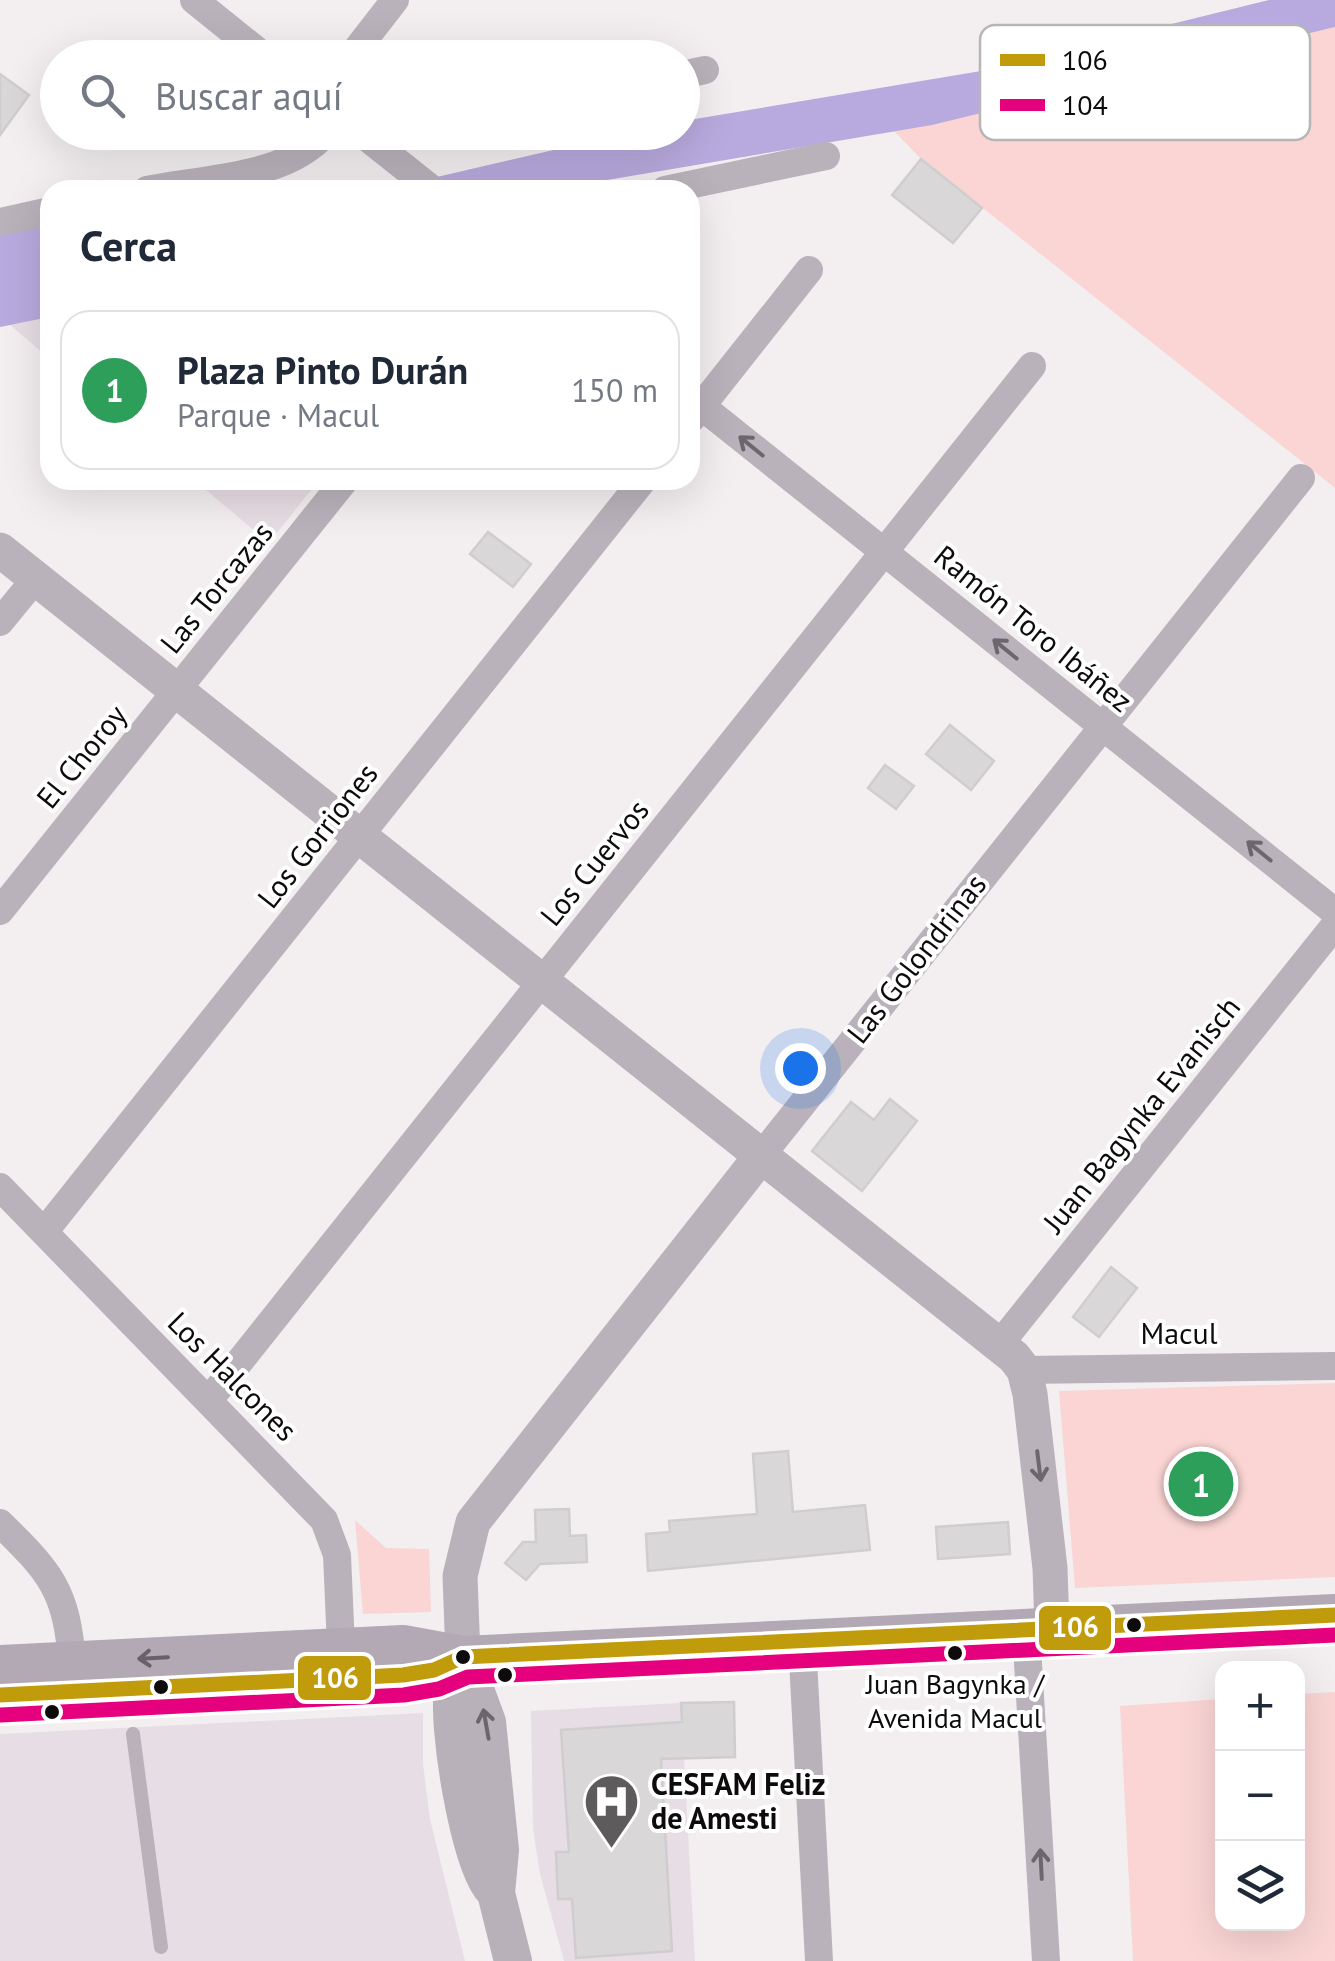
<!DOCTYPE html>
<html lang="es">
<head>
<meta charset="utf-8">
<style>
	body { margin:0; font-family:"PT Sans",sans-serif; background:#f6f6f7; color:#1f2937 }
	.controls { position:absolute; right:30px; bottom:30px; display:grid; overflow:hidden; border-radius:20px; box-shadow:0 10px 40px #0002 }
	.controls button { width:90px; height:90px; display:grid; place-items:center; padding:0; border:0; border-bottom:2px solid #e0e1e3; background:#fff; color:#1f2937; font:50px sans-serif }
	.you { position:absolute; left:800px; top:1068px; width:35px; height:35px; margin:-25px; border:8px solid #fff; border-radius:50%; background:#1a73e8; box-shadow:0 0 0 15px #1a73e833 }
	.badge { display:grid; place-items:center; width:65px; height:65px; border-radius:50%; background:#0f766e; color:#fff; font-size:32px; font-weight:700 }
	.pin { position:absolute; translate:-50% -50%; border:5px solid #fff; box-shadow:0 2px 10px #0006 }
	.list { margin:0; padding:0; list-style:none }
	h2 { display:flex; justify-content:space-between; align-items:center; height:130px; margin:0; padding:0 40px; font-size:42px }
	h2 small { font-size:32px; font-weight:400; color:#747a83 }
	.list li { display:grid; grid-template-columns:65px 1fr auto; gap:30px; align-items:center; box-sizing:border-box; height:160px; margin:0 20px 20px; padding:0 20px; border:2px solid #e0e1e3; border-radius:30px }
	.list b { display:block; font-size:38px; white-space:nowrap }
	.list p { margin:0; font-size:32px; white-space:nowrap; color:#747a83 }
	.list em { font-size:32px; font-style:normal; color:#747a83 }
	.icon { flex:none; width:55px; height:55px; fill:none; stroke:currentColor; stroke-width:2; stroke-linecap:round; stroke-linejoin:round }
	.map { position:relative; flex:none; width:1335px; height:1961px; overflow:hidden }
	.search { position:absolute; background:#fff; box-shadow:0 10px 40px #0002; left:40px; top:40px; width:660px; height:110px; display:flex; align-items:center; gap:25px; box-sizing:border-box; padding:0 35px; border-radius:55px; color:#747a83; font-size:38px }
	.panel { position:absolute; background:#fff; box-shadow:0 10px 40px #0002; left:40px; top:180px; width:660px; height:310px; border-radius:30px }
	.map>svg:first-child { display:block }
	.built { fill:#e7dde4 }
	.green { fill:#fad5d4 }
	.water { fill:#b8aade }
	.lines { fill:none; stroke-linecap:round; stroke-linejoin:round }
	.river { stroke:#b8aade; stroke-width:48 }
	.building { fill:#d9d7d8; stroke:#d0cdce; stroke-width:2.5 }
	.path { stroke:#b2aeb3; stroke-width:5; stroke-dasharray:10 5; stroke-linecap:butt }
	.service { stroke:#b9b2bb; stroke-width:14 }
	.minor { stroke:#b9b2bb; stroke-width:28 }
	.tertiary { stroke:#b9b2bb; stroke-width:35 }
	.secondary { stroke:#b8b1ba; stroke-width:38 }
	.primary { stroke:#b2a9b4; stroke-width:42 }
	.bus-1-casing { stroke:#fff; stroke-width:22 }
	.bus-2-casing { stroke:#fff; stroke-width:22 }
	.bus-1 { stroke:#c09c0d; stroke-width:15 }
	.bus-2 { stroke:#e5007d; stroke-width:15 }
	.oneway { stroke:#6c676c }
	.oneway2 { stroke:#686268 }
	.oneway3 { stroke:#6b666c }
	.bus-dot { fill:#0d0b0c; stroke:#fff; stroke-width:4 }
	.labels { text-anchor:middle; stroke-width:8; stroke-linejoin:round; paint-order:stroke }
	.bus-label { font-size:28px; fill:#0d0b0c; stroke:#fff }
	.street-label { font-size:30px; fill:#0d0b0c; stroke:#fff }
	.poi-label { font-size:30px; font-weight:bold; fill:#0d0b0c; stroke:#fff; text-anchor:start }
	.key { fill:#fff; stroke:#b6b6b6; stroke-width:2.5 }
	.key-label { font-size:28px; fill:#0d0b0c }
	.line-badge { stroke:#fff; stroke-width:4 }
	.badge-label { font-size:28px; text-anchor:middle; font-weight:bold; fill:#fff }
</style>
</head>
<body>
<div class="map">
<svg width="1335" height="1961" viewBox="0 0 1335 1961">
	<rect width="100%" height="100%" fill="#f3eff1"/>
	<path class="built" d="M50,317V359L10,325Z
		M194,480H319L269,543Z
		M681,1703L695,1961H564L540,1874L533,1829L531,1711Z
		M423,1713V1764L430,1819L465,1961H0V1734Z"/>
	<path class="green" d="M1335,27V488L921,159L893,130Z
		M1335,1383V1577L1075,1588L1059,1391Z
		M355,1520L386,1548L429,1549L431,1612L363,1614Z
		M1335,1692V1961H1133L1120,1706L1222,1699V1924H1298V1694Z"/>
	<path class="water" d="M1269,0H1335V27L932,125L548,190H381L627,133L682,132L683,121L981,71Z
		M50,239V317L0,327V265L12,261L10,241Z"/>
	<g class="lines">
		<path class="river" d="M0,248L50,253"/>
	</g>
	<path class="building" d="M0,74L29,95L0,135Z
		M921,159L982,208L953,243L892,195Z
		M488,532L531,564L513,587L470,554Z
		M950,725L994,761L971,790L926,754Z
		M885,765L914,786L896,809L868,788Z
		M890,1099L917,1121L862,1191L812,1151L851,1102L874,1120Z
		M1111,1267L1137,1288L1099,1337L1073,1317Z
		M788,1451L793,1512L865,1505L870,1550L648,1571L646,1534L670,1532L669,1521L757,1514L753,1454Z
		M569,1509L570,1536L586,1535L587,1562L540,1564L526,1580L505,1563L523,1542H536L535,1510Z
		M1008,1522L1010,1554L938,1559L936,1527Z
		M734,1702L735,1757L661,1759L672,1951L576,1958L572,1899H558L556,1852H569L561,1730L682,1722L681,1703Z"/>
	<g class="lines">
		<path class="path" d="M127,1692L130,1715"/>
		<path class="service" d="M133,1734L161,1947"/>
		<path class="minor" d="M194,0L266,58
			M350,58L395,0
			M682,75L705,70
			M360,132L433,190
			M374,143L421,132
			M147,190C203,178 287,179 326,132
			M665,190L826,156
			M0,222L50,211
			M690,397L1335,912
			M692,418L809,270
			M0,622L36,578
			M0,911L345,480
			M761,1156L1301,478
			M0,1187L324,1520L337,1555L341,1647
			M44,1232L643,480
			M999,1345L1335,925
			M1024,1370L1335,1366
			M209,1400L1032,366
			M0,1523C50,1572 67,1590 72,1663
			M1026,1630L1046,1961
			M802,1641L819,1961"/>
		<path class="tertiary" d="M0,550L1014,1357L1024,1370L1030,1394L1050,1568L1052,1628
			M463,1657L460,1576L473,1522L761,1156"/>
		<path class="secondary" d="M463,1657L487,1722L500,1850L496,1893L513,1961
			M463,1657C459,1667 454,1677 453,1687C447,1728 468,1854 491,1887"/>
		<path class="primary" d="M0,1666L403,1646L463,1657L1335,1615
			M186,1686L420,1672"/>
		<defs>
			<path id="bus-1" d="M0,1695L403,1675L434,1670L463,1657L1335,1615"/>
			<path id="bus-2" d="M1,1715L404,1695L439,1689L468,1677L1335,1635"/>
		</defs>
		<use href="#bus-1" class="bus-1-casing"/>
		<use href="#bus-2" class="bus-2-casing"/>
		<use href="#bus-1" class="bus-1"/>
		<use href="#bus-2" class="bus-2"/>
	</g>
	<defs><path id="oneway-shaft" d="M-6 0H5M1.5-3L5.5 0L1.5 3" fill="none" stroke-width="1.6" stroke-linecap="round" stroke-linejoin="round" transform="scale(2.5)"/></defs>
	<g class="oneway">
		<use href="#oneway-shaft" transform="translate(751 446) rotate(-141)"/>
		<use href="#oneway-shaft" transform="translate(1005 649) rotate(-141)"/>
		<use href="#oneway-shaft" transform="translate(1259 851) rotate(-141)"/>
		<use href="#oneway-shaft" transform="translate(1039 1466) rotate(83)"/>
		<use href="#oneway-shaft" transform="translate(1041 1864) rotate(-93)"/>
	</g>
	<use class="oneway2" href="#oneway-shaft" transform="translate(153 1658) rotate(177)"/>
	<use class="oneway3" href="#oneway-shaft" transform="translate(486 1724) rotate(-100)"/>
	<defs>
		<symbol id="hospital-pin" viewBox="-11 -11 22 30"><path d="M0 17L-7.5 6A9.5 9.5 0 1 1 7.5 6Z" fill="#5e5b5c" stroke="#fff"/><path d="M-5-5h3v3.5h4V-5h3V5h-3V1.5h-4V5h-3Z" fill="#fff"/></symbol>
	</defs>
	<g fill-rule="evenodd">
		<use href="#hospital-pin" x="580" y="1770" width="63" height="86"/>
	</g>
	<g class="bus-dot">
		<circle cx="1134" cy="1625" r="9"/>
		<circle cx="955" cy="1653" r="9"/>
		<circle cx="463" cy="1657" r="9"/>
		<circle cx="505" cy="1675" r="9"/>
		<circle cx="161" cy="1687" r="9"/>
		<circle cx="52" cy="1712" r="9"/>
	</g>
	<g class="labels">
		<g class="bus-label">
			<text x="955" y="1694">Juan Bagynka /<tspan x="955" dy="34">Avenida Macul</tspan></text>
		</g>
		<g class="street-label">
			<text transform="translate(217 588) rotate(-51)" y="10">Las Torcazas</text>
			<text transform="translate(1033 629) rotate(39)" y="10">Ramón Toro Ibáñez</text>
			<text transform="translate(82 757) rotate(-51)" y="10">El Choroy</text>
			<text transform="translate(318 836) rotate(-52)" y="10">Los Gorriones</text>
			<text transform="translate(595 863) rotate(-51)" y="10">Los Cuervos</text>
			<text transform="translate(917 959) rotate(-52)" y="10">Las Golondrinas</text>
			<text transform="translate(1142 1115) rotate(-51)" y="10">Juan Bagynka Evanisch</text>
			<text x="1179" y="1344">Macul</text>
			<text transform="translate(232 1377) rotate(45)" y="10">Los Halcones</text>
		</g>
		<g class="poi-label">
			<text x="651" y="1795">CESFAM Feliz<tspan x="651" dy="34">de Amesti</tspan></text>
		</g>
	</g>
	<rect x="980" y="25" width="330" height="115" rx="15" class="key"/>
	<rect x="1000" y="54" width="45" height="12" fill="#c09c0d"/>
	<rect x="1000" y="99" width="45" height="12" fill="#e5007d"/>
	<g class="key-label">
		<text x="1062" y="70">106</text>
		<text x="1062" y="115">104</text>
	</g>
	<g class="line-badge">
		<rect x="1037" y="1604" width="76" height="48" rx="10" fill="#c09c0d"/>
		<rect x="296" y="1654" width="77" height="48" rx="10" fill="#c09c0d"/>
	</g>
	<g class="badge-label">
		<text x="1075" y="1637">106</text>
		<text x="335" y="1688">106</text>
	</g>
</svg>
<div class="controls">
<button>+</button>
<button>−</button>
<button><svg class="icon" aria-label="layers" viewBox="0 0 24 24"><path d="M12 4l9 5-9 5-9-5zM3 14l9 5 9-5"/></svg></button>
</div>
<div class="you"></div>
<div class="pin badge" style="left:1201px;top:1484px;background:#2e9e5b">1</div>
<div class="search"><svg class="icon" aria-label="search" viewBox="0 0 24 24"><circle cx="10" cy="10" r="6"/><path d="M15 15l6 6"/></svg>Buscar aquí</div>
<section class="panel">
<h2>Cerca<small></small></h2>
<ul class="list">
<li><span class="badge" style="background:#2e9e5b">1</span><div><b>Plaza Pinto Durán</b><p>Parque · Macul</p></div><em>150 m</em></li>
</ul>
</section>
</div>
</body>
</html>
